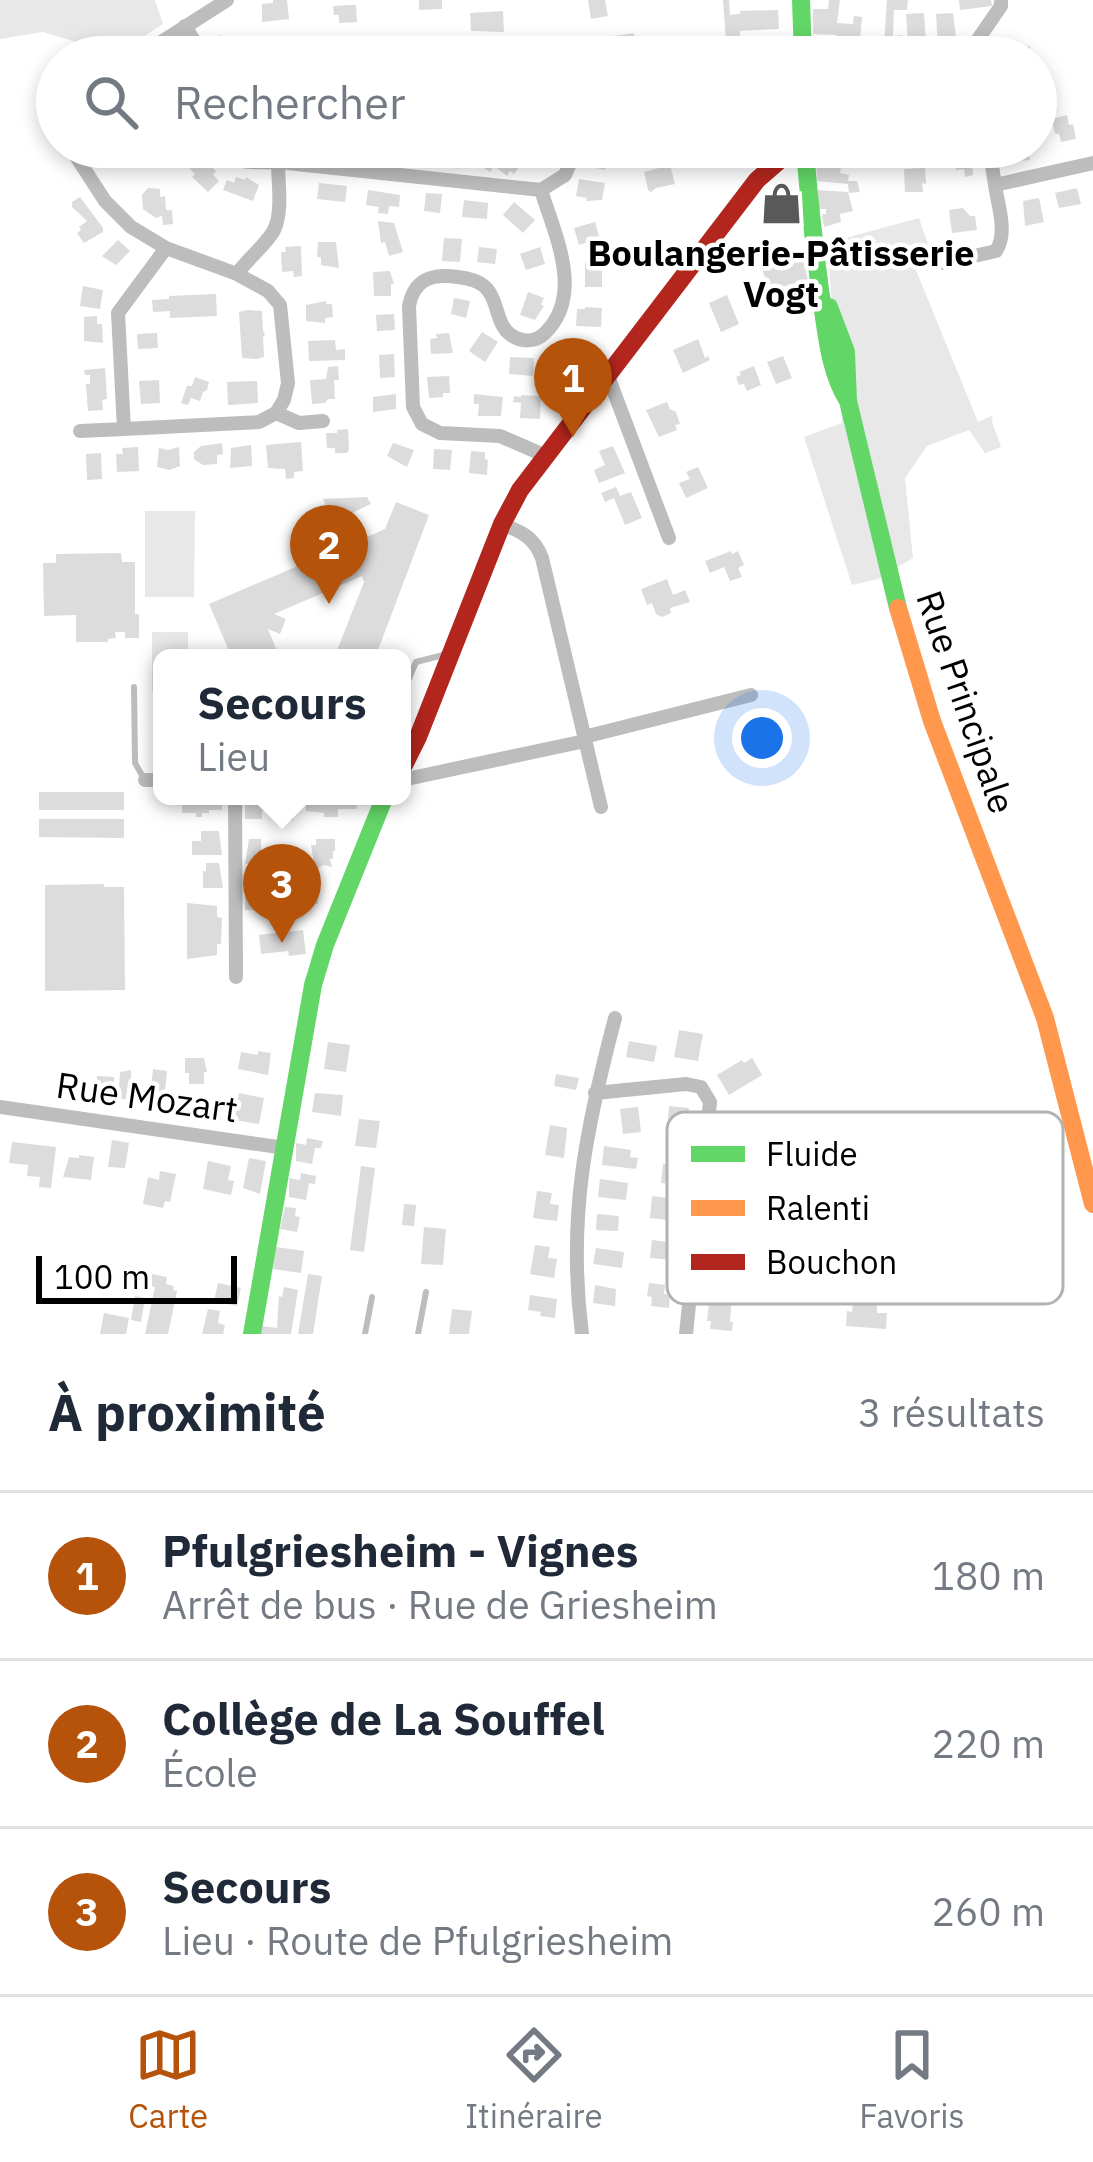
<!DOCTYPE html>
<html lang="fr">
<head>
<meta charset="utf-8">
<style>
	body { margin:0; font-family:"IBM Plex Sans",sans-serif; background:#f2f2f3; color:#1f2937 }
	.scale { position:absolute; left:36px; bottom:30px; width:201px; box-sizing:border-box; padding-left:12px; border:6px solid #000; border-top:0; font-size:33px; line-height:42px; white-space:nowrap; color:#000; -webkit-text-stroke:9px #fff; paint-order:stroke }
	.you { position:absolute; left:762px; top:738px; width:42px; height:42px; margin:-30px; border:9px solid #fff; border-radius:50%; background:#1a73e8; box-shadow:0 0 0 18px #1a73e833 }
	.badge { display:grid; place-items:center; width:78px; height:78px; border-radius:50%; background:#b45309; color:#fff; font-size:39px; font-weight:700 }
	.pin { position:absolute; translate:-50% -99px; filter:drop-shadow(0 3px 6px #0008) }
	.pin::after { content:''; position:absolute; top:63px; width:42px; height:36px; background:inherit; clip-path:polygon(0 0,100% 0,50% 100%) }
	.popup { position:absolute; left:153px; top:649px; width:258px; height:156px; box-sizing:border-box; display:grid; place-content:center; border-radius:18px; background:#fff; filter:drop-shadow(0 3px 9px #0005); font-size:39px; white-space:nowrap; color:#747a83 }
	.popup b { font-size:45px; color:#1f2937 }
	.popup::after { content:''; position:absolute; left:50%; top:100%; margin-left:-24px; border:24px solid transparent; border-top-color:#fff }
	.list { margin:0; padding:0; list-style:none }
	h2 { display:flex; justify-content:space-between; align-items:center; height:156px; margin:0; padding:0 48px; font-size:51px }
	h2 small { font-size:39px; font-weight:400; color:#747a83 }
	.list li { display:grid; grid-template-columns:78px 1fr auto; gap:36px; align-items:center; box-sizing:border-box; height:168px; padding:0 48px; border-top:3px solid #e0e1e3 }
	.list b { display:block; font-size:45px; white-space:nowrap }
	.list p { margin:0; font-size:39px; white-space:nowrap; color:#747a83 }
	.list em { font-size:39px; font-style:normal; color:#747a83 }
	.icon { flex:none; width:66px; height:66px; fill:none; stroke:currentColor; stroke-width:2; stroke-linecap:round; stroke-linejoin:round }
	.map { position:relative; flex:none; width:1093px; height:1334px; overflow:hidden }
	.search { position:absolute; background:#fff; box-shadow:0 6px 18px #0003; left:36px; right:36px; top:36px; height:132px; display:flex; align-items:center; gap:30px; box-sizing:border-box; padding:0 42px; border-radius:66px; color:#747a83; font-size:45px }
	.sheet { height:660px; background:#fff }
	nav { display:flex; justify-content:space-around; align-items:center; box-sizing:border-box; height:168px; border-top:3px solid #e0e1e3; background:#fff; font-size:33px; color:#747a83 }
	nav a { display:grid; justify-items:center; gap:6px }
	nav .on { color:#b45309 }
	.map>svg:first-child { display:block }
	.green { fill:#e8e8e8 }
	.building { fill:#dcdcdc }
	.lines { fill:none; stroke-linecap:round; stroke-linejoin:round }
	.lane { stroke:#bdbdbd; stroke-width:6 }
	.street { stroke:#bdbdbd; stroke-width:14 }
	.fast { stroke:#63d668; stroke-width:18 }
	.slow { stroke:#ff974d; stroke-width:18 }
	.jam { stroke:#b3261e; stroke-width:18 }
	.labels { text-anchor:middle; stroke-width:9; stroke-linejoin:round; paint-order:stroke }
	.poi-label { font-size:36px; font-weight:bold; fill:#000; stroke:#fff }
	.street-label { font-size:36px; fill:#000; stroke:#fff }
	.key { fill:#fff; stroke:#b2b2b2; stroke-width:3 }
	.key-label { font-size:33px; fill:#000 }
</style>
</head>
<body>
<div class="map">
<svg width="1093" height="1334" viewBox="0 0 1093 1334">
	<rect width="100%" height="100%" fill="#fff"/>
	<path class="green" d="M0,0H155L163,24L116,54L43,32L0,39Z
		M919,218L928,245L909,253L978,422L993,415L992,422L1001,447L985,453L969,430L927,446L905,478L913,558L878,579L852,585L804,437L842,423L827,243Z
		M145,511H195L194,597H145Z
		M152,632H188V658H162V691H152Z"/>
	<path class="building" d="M273,0H287L289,19L262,22V4L273,3Z
		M419,0H442V9L419,10Z
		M588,0H605L608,16L591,19Z
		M723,0H729L730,15L740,14V11L778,10L779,29L740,31V38L776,37V57H727Z
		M829,0H840L837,23L853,24L854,16L862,17L859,53L848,51V57H814L813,42L835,44L837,35L813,34V9H828Z
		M887,0H908L907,10H894L893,36L902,35L903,44H884Z
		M959,0H991L992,6L960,10Z
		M350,5H356L357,22L339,23V15H334L333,6Z
		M503,11L504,32L471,31L470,13Z
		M924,13L926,42L908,44L906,14Z
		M953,13L957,46L938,47L936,14Z
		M634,33L637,57H617L614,36Z
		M220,35L232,43L236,38L249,47L242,57L227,50L223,55L211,47Z
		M268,36L281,45L278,50L282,53L279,57H262L256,53Z
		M307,44L324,55L329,49L338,56L343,50L353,57H306L301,53Z
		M1030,46L1031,57H994V49Z
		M1067,115L1069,125L1073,124L1076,139L1061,142L1059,134H1055L1052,119Z
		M108,147H136L140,155L121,166Z
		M400,147H410L420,155L414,163L410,160L407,165L394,156Z
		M447,147H457L468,155L458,169L445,159L448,155L444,152Z
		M484,147L500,157L503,152L520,166L514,174L510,171L507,176L494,166L490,172L477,163L481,158L477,155Z
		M532,147H546L550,157L528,165L521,148Z
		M593,147L610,150L605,170L588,166Z
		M950,147H963V153L971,151L973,175L965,177L964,169L956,170Z
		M1007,147H1028L1030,160L1009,162Z
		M816,152L843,156L840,173L849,175L848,181H857L860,192L849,193L848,184L817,181Z
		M200,156L216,171L213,175L219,181L208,192L192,177L195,174L189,168Z
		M670,165L675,184L656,188L651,192L648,190L644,172Z
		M925,168L926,184L922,183L923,192H905L904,169Z
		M236,177L245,180L246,177L259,185L253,201L223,190L227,180L234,183Z
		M579,179L605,183L602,200L586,201L587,198L576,196Z
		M319,183L347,186L345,202L317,199Z
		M148,188L160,189V197L165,196L166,210H172L173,224L163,225L162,216L156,218L143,209L142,195Z
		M1077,188L1081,204L1059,208L1055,193Z
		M368,190L400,195L399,207L389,206L388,214L378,213L379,207L366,205Z
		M817,190L848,192L853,211L840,214L841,222L824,227L822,214H826V209H819Z
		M794,191L796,207L767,211L764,195Z
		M426,193L442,194L440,213L424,211Z
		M80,197L103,228V232L84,243L77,233L81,230L79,227L87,221L72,207V202Z
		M1039,198L1044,222L1025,226L1023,201Z
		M464,200L488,203L487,219L462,217Z
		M514,202L535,220L523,233L503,215Z
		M963,208L970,216H975L977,230L952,233L949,210Z
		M378,221L394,223L403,252L389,256L385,242L381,243Z
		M595,222L600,239L579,245L574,228Z
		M444,238L462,239L460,262L442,261Z
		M118,240L130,251L116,265L102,256Z
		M318,242H336L339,268L321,265V257H317Z
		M301,246L302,276L294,277L293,271L282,272L281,252H286L285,247Z
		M479,247L497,249L495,264L477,262Z
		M540,247L545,264L526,270L520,254Z
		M803,258L813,303L781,311L778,299L793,296L790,285L769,290L762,269Z
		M585,262H602V287H585Z
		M390,271L394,284H391V296H374L373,272Z
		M83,286L103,290L100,309L80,306Z
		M528,292L544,298L541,305L544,306L535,320L520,315Z
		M216,294L217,316L170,318V311L153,312L152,300L169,299V296Z
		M727,295L739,324L721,332L709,303Z
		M454,298L470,301L466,318L451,314Z
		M326,301V304H332L333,317L325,318V323L306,321V305Z
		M585,307L602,308L601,327L576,326L577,309H585Z
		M247,310L262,311L263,331L265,334L263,337L264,357L257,359L242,358L239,312Z
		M394,314L395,330L377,331L376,315Z
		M97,316V324H102L103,343L84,341V317Z
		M482,332L498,342L485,362L469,351Z
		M157,333L158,348L138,349L137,334Z
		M449,333L453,353L431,354L430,339L437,338L436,334Z
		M698,339L705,358L708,356L710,360L683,373L673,350Z
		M335,340L336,350L345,349V360L309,361L308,341Z
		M571,346L588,354L569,390L555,382L559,366Z
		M394,354L395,377L380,378L379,355Z
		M783,356L792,378L776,384L767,362Z
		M510,357L534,358L533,376L509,374Z
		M338,366L339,380H334L335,399H328L325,403L312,404L310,380L326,379L328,367Z
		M754,366L761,385L747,391L744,384L739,385L736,377L741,375L739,372Z
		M105,368L107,399L102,400L103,410L88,411L86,384H90V375H85L84,370Z
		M449,376L450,393H443V397L429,398L427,377Z
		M195,377L209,382L207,390L203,392L200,401L191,398L188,405L181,403L187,386H192Z
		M159,380L160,403L141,404L139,381Z
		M257,381L258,403L228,405L227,382Z
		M396,394V409L373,412V397Z
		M474,394L503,397L501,416H478L479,404H474Z
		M521,395L541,396L540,419L520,418L521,403L513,402L514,396L521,397Z
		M667,402L670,409L676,412L680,424L675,425L677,430L659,437L646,410Z
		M348,429L349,450L347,453H335V448H327L326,433H337V430Z
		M301,442L303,471L294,472V478L286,479L285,469L268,468L266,445Z
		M222,443L223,454L217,455V464L203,465L194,459V452L201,446Z
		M393,443L414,450L407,467L387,456Z
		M251,445L252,466L230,468L231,448Z
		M613,446L625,473L599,483L594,470L605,465L599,451Z
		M138,447L139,471L117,472L116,454H123L122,448Z
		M179,447L180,466L169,470L157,467L159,448L168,450Z
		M434,449L452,450L450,470L433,469Z
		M471,451L485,452V459L488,460L487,475L469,473Z
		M101,453L102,479L87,480L86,454Z
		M698,467L708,488L686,498L679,483L690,479L686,472Z
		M616,487L620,496L631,492L642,518L625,525L614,498L605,502L601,493Z
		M367,497L371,504L354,512L365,538L385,529L396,502L429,515L375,658H334L364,582L362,576L274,614L286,619L280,634L268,629L280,658H232L209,604L349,544L338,518L332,521L323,499Z
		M731,551L732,554L738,551L744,565L738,568L742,577L730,581L724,567L710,573L705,561Z
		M121,553L122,562H135V614H139V638H125V632H115L116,638L108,639V642H76V615L44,616L43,563H56V554Z
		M667,579L673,595L685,590L690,602L670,608L671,613L662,617L656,614L652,603L647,605L641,589Z
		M39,792H124V810H39Z
		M182,796H222V810H209V813H202V817H196V813H182Z
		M259,796H293V820L270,818V811H262V819H245V802H251V797Z
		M306,796H357L359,801L356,809H338V817H324V813L306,811Z
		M39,819H124V838L39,837Z
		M201,831H219L222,855H192V841H201Z
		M249,839H261V851H269V863L245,864Z
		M316,839H335V851H333V859H330L332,867L324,865L315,869L311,845H316Z
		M206,863H219L223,888H203V871H206Z
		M249,877H265V889H274V900H259V910H245V897H249Z
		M299,877L315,878L318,904H298L296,884H299Z
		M104,884V887H124L125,990L45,991V885Z
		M187,903L217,906V917L222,918L221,944H217V955L187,959Z
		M303,930L306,954L289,956L288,951L261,954L259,935Z
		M679,1030L703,1034L698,1061L674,1057Z
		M629,1041L657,1046L654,1062L626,1057Z
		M328,1042L350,1045L346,1072L324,1069Z
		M258,1051L271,1053L268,1075L238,1069L241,1052L258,1055Z
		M185,1058H204L207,1072H204V1084H189V1073H185Z
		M752,1058L762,1075L729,1095L717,1075L742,1060L744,1063Z
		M153,1069L167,1071L164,1101L150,1099Z
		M131,1070V1099H119V1097L106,1095V1092L93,1091L97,1085V1076L114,1077V1087H119L120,1072Z
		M556,1074L579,1078L576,1090L554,1086Z
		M239,1093L264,1098L259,1124L234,1120Z
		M315,1093L343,1095L341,1116L312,1112Z
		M669,1106L689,1108L688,1118H683L682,1134L667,1132Z
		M638,1107L641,1132L623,1134L620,1109Z
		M359,1119L380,1121L376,1148L355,1146Z
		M550,1125L567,1128L564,1158L545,1155Z
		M307,1138L323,1141L321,1148H315L312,1164L296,1161V1143L306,1145Z
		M112,1140L129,1143L125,1168L108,1167Z
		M12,1142L56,1147L51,1188L39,1187L40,1177L27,1176L28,1165L9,1163Z
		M731,1142L746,1143L743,1170H739V1173L726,1172L727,1168H723L724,1153H730Z
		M604,1146L631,1150L630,1157L638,1158L636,1169L602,1165Z
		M79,1155L94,1157L91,1180L63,1177L69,1157L79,1158Z
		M249,1158L266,1161L260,1194L243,1188Z
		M208,1161L231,1166L228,1180L234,1181L231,1195L203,1189Z
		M663,1164L676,1165L675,1169L684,1170L682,1185L661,1183Z
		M361,1166L375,1168L364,1252L350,1250Z
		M160,1171L176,1174L170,1202L165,1201L163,1208L143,1204L148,1177L159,1180Z
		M301,1173L316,1176L315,1184L309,1183L306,1200L289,1197V1178L300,1180Z
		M794,1178L819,1179V1198L799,1197L800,1183H794Z
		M600,1179L628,1183L626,1200L598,1197Z
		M721,1189L746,1192L745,1207L719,1205Z
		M537,1191L552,1193L550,1204L559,1205L557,1221L533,1218Z
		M652,1196L676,1199V1207L679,1208L678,1221L650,1218Z
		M404,1204L416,1205L414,1226L402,1225Z
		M285,1207L296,1208L295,1216L300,1217L297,1232L280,1229Z
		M597,1214L619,1216L618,1231L596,1230Z
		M716,1224L747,1228L745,1249L714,1246Z
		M424,1227L446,1229L443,1265L421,1264Z
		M652,1240L675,1243L673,1260L650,1258Z
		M535,1245L550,1247L548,1258L557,1259L554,1278L530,1274Z
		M276,1247L304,1251L301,1273L273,1269Z
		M596,1248L624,1252L622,1268L593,1264Z
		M728,1263L744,1265L742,1288L726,1287V1282L712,1280L713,1264L728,1266Z
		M796,1263L820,1264V1279H815L813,1299L788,1298L789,1281H796Z
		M853,1271L884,1274L885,1290H864L863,1297L857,1296L858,1287L852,1286Z
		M152,1274L167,1277L166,1284L174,1286L173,1290L177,1291L168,1334H145L155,1287L150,1286Z
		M308,1274L322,1276L313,1334H298Z
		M218,1283L241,1288L237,1306L214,1301Z
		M649,1283L665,1285L664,1294L670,1295L669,1308L651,1306L652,1297L647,1296Z
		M595,1285L616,1289L615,1306L593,1303Z
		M284,1287L298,1290L291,1334H260L262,1326L277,1328L279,1296L282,1297Z
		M710,1294L732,1296L730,1322H733L732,1331L710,1329L711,1321H707Z
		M530,1295L557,1299L555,1318L540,1316L541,1312L528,1310Z
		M135,1296L145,1298L141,1322L131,1320Z
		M853,1303L877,1305V1313H887L886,1329L846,1326L847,1311L852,1312Z
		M208,1309L220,1311L218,1323L225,1325L223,1334H202Z
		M452,1309L472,1311L469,1334H449Z
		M104,1313L129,1318L126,1334H100Z"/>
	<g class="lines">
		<path class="lane" d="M134,687L135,763L143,777
			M402,695L416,662L447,654
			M365,1334L372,1297
			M418,1334L426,1292"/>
		<path class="street" d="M185,26L204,57
			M138,57L227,0
			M974,57L972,48L1001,6V0
			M70,147L105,201L131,227L166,248L237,274L268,291L280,305L288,383L284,400L276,413L259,422L124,429L118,313L166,248
			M220,147C235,166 256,162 278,162L541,190
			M989,147L995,185L1093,163
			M541,190C554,233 585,294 545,333C536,342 522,343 511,335C495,324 499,299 484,286C477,280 466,278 458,277C432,273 414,279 409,306L413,407L422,424L440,433L500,436L546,456
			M541,190L565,175L577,147
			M944,263L996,251C1008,233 998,206 995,185
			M237,274C247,259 267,244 274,230C283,212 278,182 278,162
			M608,376L669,538
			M276,413L299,423L323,421
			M80,431L124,429
			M502,524C522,532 534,537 542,558L601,807
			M584,737L751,695
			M145,780H162
			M402,780L585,741
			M235,796L236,977
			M595,1093L686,1084L701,1087L710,1102L686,1334
			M0,1107L285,1148
			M582,1334C567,1219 586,1128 615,1018"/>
		<path class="fast" d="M801,0L803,57
			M805,147C808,195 814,242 820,290C826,326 828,370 848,401L898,608
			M829,307L846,352L848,401
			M252,1334L313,985L325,945L385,796"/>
		<path class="slow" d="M898,608L932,721L1045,1018L1093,1204"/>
		<path class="jam" d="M402,769L418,737L502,524L520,490L757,180L795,147"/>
	</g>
	<defs>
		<symbol id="shop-bare" viewBox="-9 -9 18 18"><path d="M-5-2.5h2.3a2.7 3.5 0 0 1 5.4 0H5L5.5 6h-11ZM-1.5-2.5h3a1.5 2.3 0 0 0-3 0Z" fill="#595959" stroke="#fff" stroke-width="2.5" paint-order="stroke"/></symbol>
	</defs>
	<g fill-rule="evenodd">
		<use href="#shop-bare" x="752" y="174" width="59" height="59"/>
	</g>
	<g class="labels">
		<g class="poi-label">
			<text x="781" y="266">Boulangerie-Pâtisserie<tspan x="781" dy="41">Vogt</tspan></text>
		</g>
		<g class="street-label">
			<text transform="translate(966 702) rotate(71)" y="13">Rue Principale</text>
			<text transform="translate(147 1097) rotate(8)" y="13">Rue Mozart</text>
		</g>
	</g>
	<rect x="667" y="1112" width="396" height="192" rx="18" class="key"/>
	<rect x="691" y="1146" width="54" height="16" fill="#63d668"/>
	<rect x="691" y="1200" width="54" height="16" fill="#ff974d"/>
	<rect x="691" y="1254" width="54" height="16" fill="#b3261e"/>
	<g class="key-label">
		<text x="766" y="1166">Fluide</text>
		<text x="766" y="1220">Ralenti</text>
		<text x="766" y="1274">Bouchon</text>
	</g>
</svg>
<div class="scale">100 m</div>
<div class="you"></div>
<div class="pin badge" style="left:573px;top:437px">1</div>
<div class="pin badge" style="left:329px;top:604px">2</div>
<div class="pin badge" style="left:282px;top:943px">3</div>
<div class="popup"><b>Secours</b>Lieu</div>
<div class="search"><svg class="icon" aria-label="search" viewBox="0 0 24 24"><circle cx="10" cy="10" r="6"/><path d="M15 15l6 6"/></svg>Rechercher</div>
</div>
<section class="sheet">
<h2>À proximité<small>3 résultats</small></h2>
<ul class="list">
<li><span class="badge">1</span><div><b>Pfulgriesheim - Vignes</b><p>Arrêt de bus · Rue de Griesheim</p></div><em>180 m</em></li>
<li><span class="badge">2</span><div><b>Collège de La Souffel</b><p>École</p></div><em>220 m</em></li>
<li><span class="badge">3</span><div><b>Secours</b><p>Lieu · Route de Pfulgriesheim</p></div><em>260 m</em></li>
</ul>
</section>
<nav>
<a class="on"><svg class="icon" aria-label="map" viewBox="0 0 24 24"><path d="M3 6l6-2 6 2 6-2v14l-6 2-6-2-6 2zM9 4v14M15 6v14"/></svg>Carte</a>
<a><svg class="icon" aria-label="directions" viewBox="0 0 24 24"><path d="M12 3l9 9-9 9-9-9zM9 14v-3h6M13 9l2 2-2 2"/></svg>Itinéraire</a>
<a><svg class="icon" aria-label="saved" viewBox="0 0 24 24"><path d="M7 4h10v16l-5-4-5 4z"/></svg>Favoris</a>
</nav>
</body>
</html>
